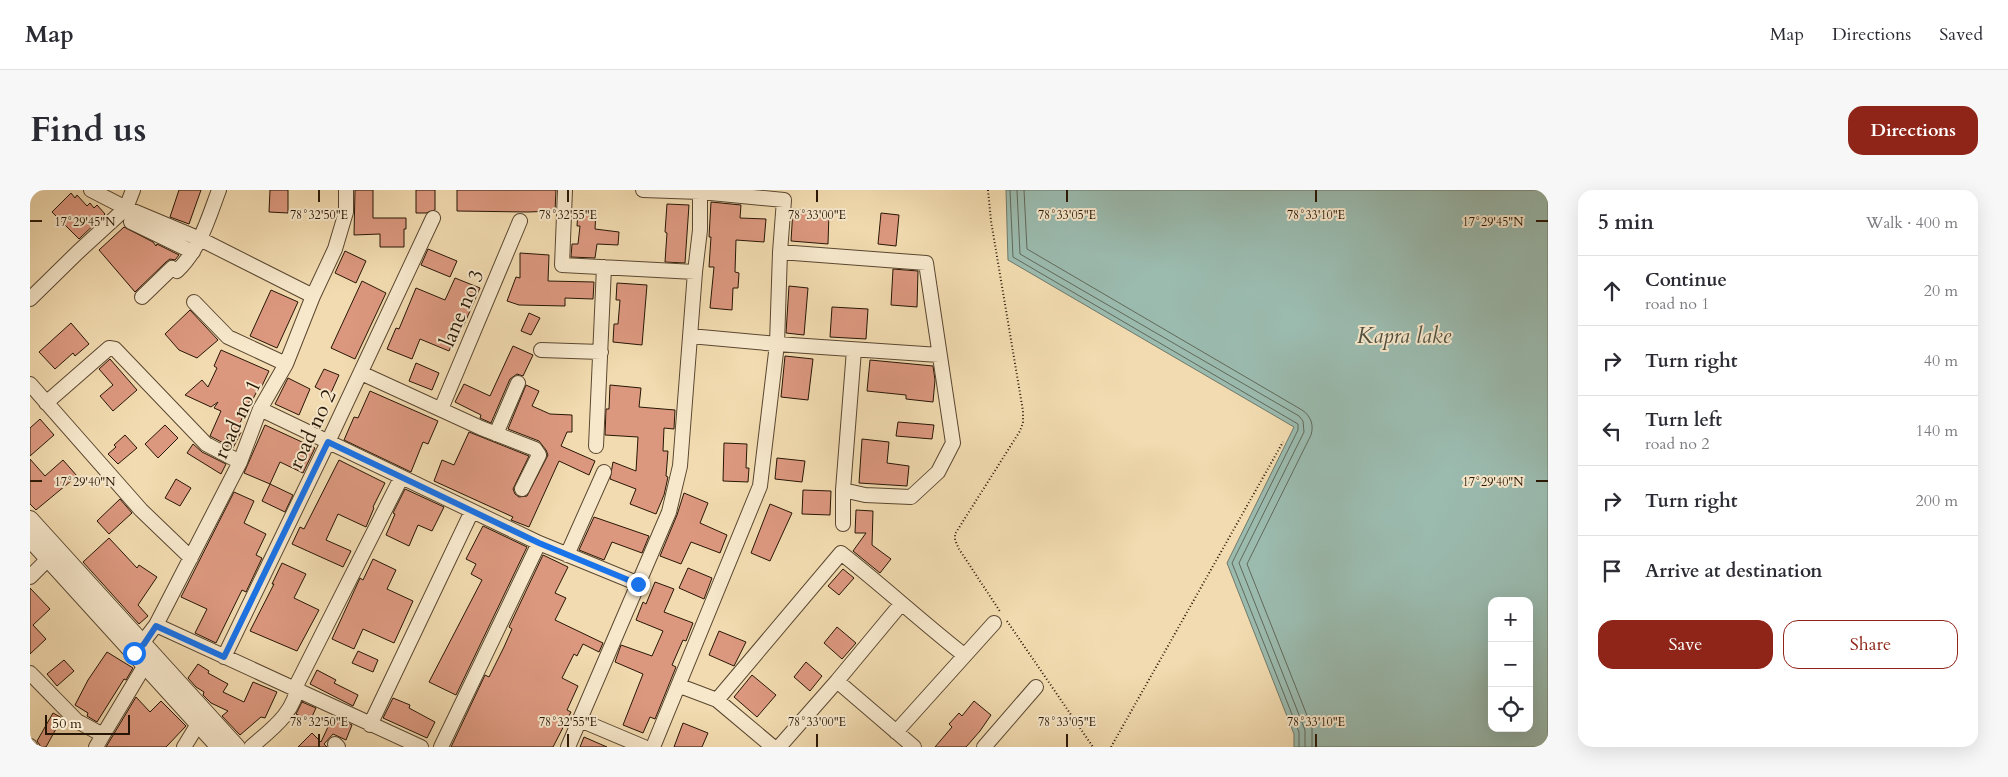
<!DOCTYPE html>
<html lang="en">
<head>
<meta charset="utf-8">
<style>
	body { margin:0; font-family:Cardo,serif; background:#f7f7f7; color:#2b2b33 }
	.controls { position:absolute; right:15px; bottom:15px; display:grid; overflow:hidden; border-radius:10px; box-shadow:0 5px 20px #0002 }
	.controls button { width:45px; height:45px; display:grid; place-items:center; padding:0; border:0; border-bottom:1px solid #e1e1e2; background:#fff; color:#2b2b33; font:25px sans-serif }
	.scale { position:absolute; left:15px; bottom:12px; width:85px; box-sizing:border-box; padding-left:5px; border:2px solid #271605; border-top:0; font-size:14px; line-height:18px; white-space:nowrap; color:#271605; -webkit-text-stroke:4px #f7e8cc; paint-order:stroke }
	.stop { position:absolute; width:15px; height:15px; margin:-11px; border:4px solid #1a73e8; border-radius:50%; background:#fff }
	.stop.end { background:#1a73e8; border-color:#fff; box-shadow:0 1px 5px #0008 }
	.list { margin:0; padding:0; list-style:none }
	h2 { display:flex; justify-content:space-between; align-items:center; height:65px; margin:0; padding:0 20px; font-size:21px }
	h2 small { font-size:16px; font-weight:400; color:#7c7c81 }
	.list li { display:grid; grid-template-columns:32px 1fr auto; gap:15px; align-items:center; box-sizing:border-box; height:70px; padding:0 20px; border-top:1px solid #e1e1e2 }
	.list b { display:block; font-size:19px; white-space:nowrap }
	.list p { margin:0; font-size:16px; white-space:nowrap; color:#7c7c81 }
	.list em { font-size:16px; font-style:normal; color:#7c7c81 }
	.actions { display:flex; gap:10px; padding:15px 20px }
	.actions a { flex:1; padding:11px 0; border:1px solid #8f2418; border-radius:15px; text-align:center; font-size:18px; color:#8f2418 }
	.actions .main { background:#8f2418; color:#fff }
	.icon { flex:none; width:28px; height:28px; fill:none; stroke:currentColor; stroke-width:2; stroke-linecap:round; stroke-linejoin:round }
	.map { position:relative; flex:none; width:1518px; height:557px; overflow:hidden; border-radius:15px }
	header { display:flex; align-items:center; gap:30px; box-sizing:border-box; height:70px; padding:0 25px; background:#fff; border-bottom:1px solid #e1e1e2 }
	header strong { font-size:24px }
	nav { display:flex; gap:28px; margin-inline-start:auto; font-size:18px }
	.intro { display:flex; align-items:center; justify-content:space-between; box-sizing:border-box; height:120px; padding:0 30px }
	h1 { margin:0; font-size:35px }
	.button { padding:12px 22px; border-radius:15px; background:#8f2418; color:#fff; font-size:18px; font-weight:700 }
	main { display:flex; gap:30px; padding:0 30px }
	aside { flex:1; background:#fff; border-radius:15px; box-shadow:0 5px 20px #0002 }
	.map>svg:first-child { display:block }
	.water { fill:#9bbbaf; stroke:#6d796b; fill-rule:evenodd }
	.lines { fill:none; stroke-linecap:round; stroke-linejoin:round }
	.shore { stroke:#61685a; stroke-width:1 }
	.building { fill:#dc987f; stroke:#271605 }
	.minor-casing { stroke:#5a4730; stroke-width:16 }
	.tertiary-casing { stroke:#5a4730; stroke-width:18 }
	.path { stroke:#271605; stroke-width:2; stroke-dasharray:1 2.5; stroke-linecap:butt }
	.minor { stroke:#f7e8cc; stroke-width:14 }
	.tertiary { stroke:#f7e8cc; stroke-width:16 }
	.route { stroke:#1a73e8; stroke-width:6 }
	.ticks { fill:none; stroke:#271605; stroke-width:2 }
	.labels { text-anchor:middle; stroke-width:4; stroke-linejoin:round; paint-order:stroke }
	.street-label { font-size:21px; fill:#271605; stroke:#f7e8cc }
	.water-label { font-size:22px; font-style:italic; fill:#505040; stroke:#f7e8cc }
	.ticks-label { font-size:12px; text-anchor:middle; fill:#271605; stroke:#f7e8cc; stroke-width:4; stroke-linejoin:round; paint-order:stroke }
</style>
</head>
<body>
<header>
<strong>Map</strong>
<nav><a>Map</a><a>Directions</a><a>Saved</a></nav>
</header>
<div class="intro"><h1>Find us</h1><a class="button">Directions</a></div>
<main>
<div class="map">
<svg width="1518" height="557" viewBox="0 0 1518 557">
	<rect width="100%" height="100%" fill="#f2dbb0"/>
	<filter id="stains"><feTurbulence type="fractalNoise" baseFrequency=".004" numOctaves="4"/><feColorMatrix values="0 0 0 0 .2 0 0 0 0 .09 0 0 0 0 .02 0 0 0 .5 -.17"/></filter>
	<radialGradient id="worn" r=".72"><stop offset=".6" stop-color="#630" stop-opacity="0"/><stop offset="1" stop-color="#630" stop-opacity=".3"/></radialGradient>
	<path class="water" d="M976,0H1518V557H1264V544L1197,373L1264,237L978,70ZM1462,411H1499V538H1462Z"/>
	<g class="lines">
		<path class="shore" d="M980,0L983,67L1268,234V240L1202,373L1269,542V557
			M987,0L990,64L1269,226L1273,231L1274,242L1209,373L1275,540V557
			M994,0L997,59L1272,220C1281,226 1284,235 1281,245L1217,374L1282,538V557"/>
	</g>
	<path class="building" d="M149,0H171L159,34L140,27Z
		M240,0H258V23L239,22Z
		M325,0H343V28H376V39H374V57H350V44L324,45Z
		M386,0H405V20L396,23H386Z
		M427,0H526L525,21L498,22L427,21Z
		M41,3L45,8L47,5L57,16L60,13L64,18L67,15L75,24L49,49L22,22Z
		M681,12L711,15L710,28L736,29L734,52L706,50L705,82L709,83L708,98H703L702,120L680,118L684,77H679L681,47H679Z
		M637,14L659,15L655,73L635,72L637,43L635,42Z
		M763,19L799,22L798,54L761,51Z
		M548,21L566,22L565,39L589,42L588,55L567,54L565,68L541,67L542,54H548L550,36H547Z
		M851,23L869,25L866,56L848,54Z
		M94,37L123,52L126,56L127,54L149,65L145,70L140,69L136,72L105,102L69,60Z
		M398,59L427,71L420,87L391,75Z
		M315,61L336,71L326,93L305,83Z
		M490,63L519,65L518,91L564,92L563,109L535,108V116L489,115L477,111L486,87L490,88Z
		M863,79L888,81L887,117L861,115Z
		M425,88L450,98L433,137L430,136L419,161L390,149L382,169L357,159L366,138L369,139L386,98L415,110Z
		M332,91L356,103L325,169L301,158Z
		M587,93L617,95L612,155L583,152L584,134H588L590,110H586Z
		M759,96L778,98L774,145L756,143Z
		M241,100L268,112L247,158L220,146Z
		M802,117L838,119L836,149L800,147Z
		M160,120L188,150L167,168L149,160L135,144Z
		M499,123L510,128L501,145L491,141Z
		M41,133L59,154L45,166L43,163L25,179L9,162Z
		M483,156L503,165L493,186L487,184L480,189L461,233L450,228L451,225L425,212L434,194L460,206Z
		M191,160L239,181L231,198L229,197L222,211L220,210L207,240L211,242L203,258L180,246L191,221L184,218L188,212L181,217L155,205L172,190L178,197L187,178L184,176Z
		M755,166L783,169L778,210L751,207Z
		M80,169L107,200L83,221L70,206L83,195L69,179Z
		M840,170L903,176L905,190L903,212L876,209V205L837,201Z
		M386,173L409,183L402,200L379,191Z
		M294,179L309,185L300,205L285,197Z
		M258,188L280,199L269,225L245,214Z
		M496,195L509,201L502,216L520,224L542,225V242H537L531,256L565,271L559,285L529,271L499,337L481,330L483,327L404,291L412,270L424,275L439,242L499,266L483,299L485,304L489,307L497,306L518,265L516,260L509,251L478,239Z
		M580,195L611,198L609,217L645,220L644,239L634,238L633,261H638L636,286L638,287L634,305L626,324L600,314L606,299L580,289L583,272L606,281L608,247L575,245L576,219H579Z
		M340,201L408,231L398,254L393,252L381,282L314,250L324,227L328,228Z
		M10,229L24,245L0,266V238Z
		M868,232L904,235L902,249L866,246Z
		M135,235L148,248L128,268L115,254Z
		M235,235L285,258L273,283L250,272L240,294L214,283Z
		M95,245L107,258L88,274L78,264L86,257L84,255Z
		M832,249L859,252L857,273L879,276L877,296L829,293Z
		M694,253L717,254L716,278H719L718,292L693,291Z
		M163,254L172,262L196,274L191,284L157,263Z
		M747,268L775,271L772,292L745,289Z
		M0,269L15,286L33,270L47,286L6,320L0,314Z
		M309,270L355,293L343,317L344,318L336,337L308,324L296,350L321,361L313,377L262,354L270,337L274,339Z
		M146,289L161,298L150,316L135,308Z
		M240,294L263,305L255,322L232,311Z
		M375,299L414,317L402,341L388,335L379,356L356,345L365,324L363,323Z
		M773,300L801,301L800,325L772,324Z
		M204,302L224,311L214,333L236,344L226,365L232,368L216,402L212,400L186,453L165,443L177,419L151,407Z
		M654,303L678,313L670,333L697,345L690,363L661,352L651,374L630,366L647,325Z
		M90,309L102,323L79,344L67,331Z
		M740,314L762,323L740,371L721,363Z
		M826,320L843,321L842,355L861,369L850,383L823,361L836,343H825Z
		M564,327L619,346L612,363L582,352L574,370L549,360Z
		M453,336L497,357L426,505L399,492L452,390L441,384L446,374L436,369Z
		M79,348L107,378L109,375L127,387L108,415L118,426L109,434L53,372Z
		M513,365L538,377L525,403L536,408L525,430L573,453L569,462L553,454L547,466L544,464L532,488L548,496L537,520L541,522L523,557H421L455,485L459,487L474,457L482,439L479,437Z
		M343,369L366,380L357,399L383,411L364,453L333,439L324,459L302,449L330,388L333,390Z
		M252,373L276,384L264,408L289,420L267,461L220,441L244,394H242Z
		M658,378L682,388L674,409L649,398Z
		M813,379L824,388L809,405L798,396Z
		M625,392L644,399L634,422L663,433L656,451L653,450L642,475L646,477L625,529L620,527L613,543L593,535L613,484L585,472L591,455L622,466L633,441L606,430L613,412L616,414Z
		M0,398L20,419L3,435L16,449L0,464Z
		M807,437L826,453L812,469L794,453Z
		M689,441L716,452L704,476L679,465Z
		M328,461L348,470L343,482L322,473Z
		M77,462L103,478L96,490L94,489L67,532L57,526L58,523L45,515L58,490Z
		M34,470L44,481L27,496L17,484Z
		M776,472L792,486L780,501L764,487Z
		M168,474L179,481L178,483L198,494L193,502L214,512L223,492L247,502L235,528L231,527L210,545L192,526L198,521L181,513L173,505L174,502L166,497L158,488Z
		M287,480L306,490L304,493L328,505L323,516L280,494Z
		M722,485L746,505L727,527L704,507Z
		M106,507L120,522L131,511L156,536L136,557H76Z
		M363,508L380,515L379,518L405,532L397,548L353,528Z
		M944,511L961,525L950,541L936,557H905L922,537L919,534L929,523L932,526Z
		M272,512L286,518L280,531L266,524Z
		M23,523L32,528L16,557H11L7,551Z
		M303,526L322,535L316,550L303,544L294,554L297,557H268L282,543L291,552Z
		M653,533L678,543L672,557H644Z
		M554,547L577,557H550Z"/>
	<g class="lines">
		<defs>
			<path id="minor" d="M61,0L96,18L170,49L283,106
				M535,0L532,75L665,82
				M613,0L670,2L754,10L750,62L747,154L730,296L623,557
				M107,23L101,32L163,62
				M750,62L896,73L923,253L908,282L881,307L835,305L813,300
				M112,107L142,78L147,81C170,59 178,29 189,0
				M0,109L48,62L96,18L103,0
				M164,112L198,147L256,174
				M660,146L747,154L909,165
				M511,160L571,162
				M331,183L451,238L505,259L509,265L492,299
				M0,194L111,320L161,368
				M16,213L79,158L85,159L176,254L210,272
				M230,219L509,353L609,394
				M411,219L490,31
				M466,244L488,193
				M566,256L574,77
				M813,334V300L824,160
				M537,365L574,282
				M0,387L24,363
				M126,435L391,557
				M106,461L126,435L210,272L230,219L256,174L283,106L305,59L316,22V0
				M194,467L298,252L403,28
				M0,483L47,531L73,545L66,557
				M807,491L884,557
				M650,496L687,510L743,557
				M687,510L811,363C853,396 892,432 934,465
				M550,530L614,557
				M340,535L442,321
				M866,542L964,433
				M73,545L115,475
				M305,554L308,557
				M0,556V557
				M154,557L173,526
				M221,557C242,539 266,522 268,492L371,288
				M411,557L509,353
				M538,557L639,322L650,276L665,82L670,40V2
				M749,557L807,491L871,414
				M954,557L1006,497"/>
			<path id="tertiary" d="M0,329L207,557
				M0,349L189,557"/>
		</defs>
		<use href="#minor" class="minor-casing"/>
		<use href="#tertiary" class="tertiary-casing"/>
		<path class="path" d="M958,0L961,31L993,221V233L990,241L925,344V350L929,359L971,423
			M977,431L1063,557
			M1081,557L1253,252"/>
		<use href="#minor" class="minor"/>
		<use href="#tertiary" class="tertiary"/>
	</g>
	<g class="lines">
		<path class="route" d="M104,463L114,454L126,436L194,467L298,252L509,353L608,394"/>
	</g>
	<path class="ticks" d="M289,0V12M538,0V12M787,0V12M1037,0V12M1286,0V12M0,31H12M1506,31H1518M0,291H12M1506,291H1518M289,544V557M538,544V557M787,544V557M1037,544V557M1286,544V557"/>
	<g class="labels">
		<g class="street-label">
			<text transform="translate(432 118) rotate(-67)" y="7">lane no 3</text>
			<text transform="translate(207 229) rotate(-65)" y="7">road no 1</text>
			<text transform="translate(282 239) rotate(-65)" y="7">road no 2</text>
		</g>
		<g class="water-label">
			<text x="1374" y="153">Kapra lake</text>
		</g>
	</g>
	<g class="ticks-label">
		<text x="289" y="29">78°32'50"E</text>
		<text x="538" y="29">78°32'55"E</text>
		<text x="787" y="29">78°33'00"E</text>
		<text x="1037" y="29">78°33'05"E</text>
		<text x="1286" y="29">78°33'10"E</text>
		<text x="55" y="36">17°29'45"N</text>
		<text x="1463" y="36">17°29'45"N</text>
		<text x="55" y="296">17°29'40"N</text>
		<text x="1463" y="296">17°29'40"N</text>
		<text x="289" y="536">78°32'50"E</text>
		<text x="538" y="536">78°32'55"E</text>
		<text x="787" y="536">78°33'00"E</text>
		<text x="1037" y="536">78°33'05"E</text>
		<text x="1286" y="536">78°33'10"E</text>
	</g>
	<rect width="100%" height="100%" filter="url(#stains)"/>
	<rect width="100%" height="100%" fill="url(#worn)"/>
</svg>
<div class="controls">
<button>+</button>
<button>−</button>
<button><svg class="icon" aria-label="locate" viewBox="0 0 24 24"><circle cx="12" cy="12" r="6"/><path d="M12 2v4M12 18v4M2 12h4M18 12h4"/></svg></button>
</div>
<div class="scale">50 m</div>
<div class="stop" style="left:104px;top:463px"></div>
<div class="stop end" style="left:608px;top:394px"></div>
</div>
<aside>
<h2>5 min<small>Walk · 400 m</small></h2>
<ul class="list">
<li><svg class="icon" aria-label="ahead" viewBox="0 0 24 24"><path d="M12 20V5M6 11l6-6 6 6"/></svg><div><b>Continue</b><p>road no 1</p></div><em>20 m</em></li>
<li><svg class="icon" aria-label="right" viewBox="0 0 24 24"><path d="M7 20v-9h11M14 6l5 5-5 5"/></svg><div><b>Turn right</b></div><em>40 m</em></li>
<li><svg class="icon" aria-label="left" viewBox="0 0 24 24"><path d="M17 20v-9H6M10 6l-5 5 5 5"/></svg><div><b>Turn left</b><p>road no 2</p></div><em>140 m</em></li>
<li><svg class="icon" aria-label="right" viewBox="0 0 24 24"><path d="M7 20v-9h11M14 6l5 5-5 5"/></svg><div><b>Turn right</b></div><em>200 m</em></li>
<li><svg class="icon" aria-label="arrive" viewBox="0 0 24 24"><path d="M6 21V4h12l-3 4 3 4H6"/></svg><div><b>Arrive at destination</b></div></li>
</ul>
<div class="actions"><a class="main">Save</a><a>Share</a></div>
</aside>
</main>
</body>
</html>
